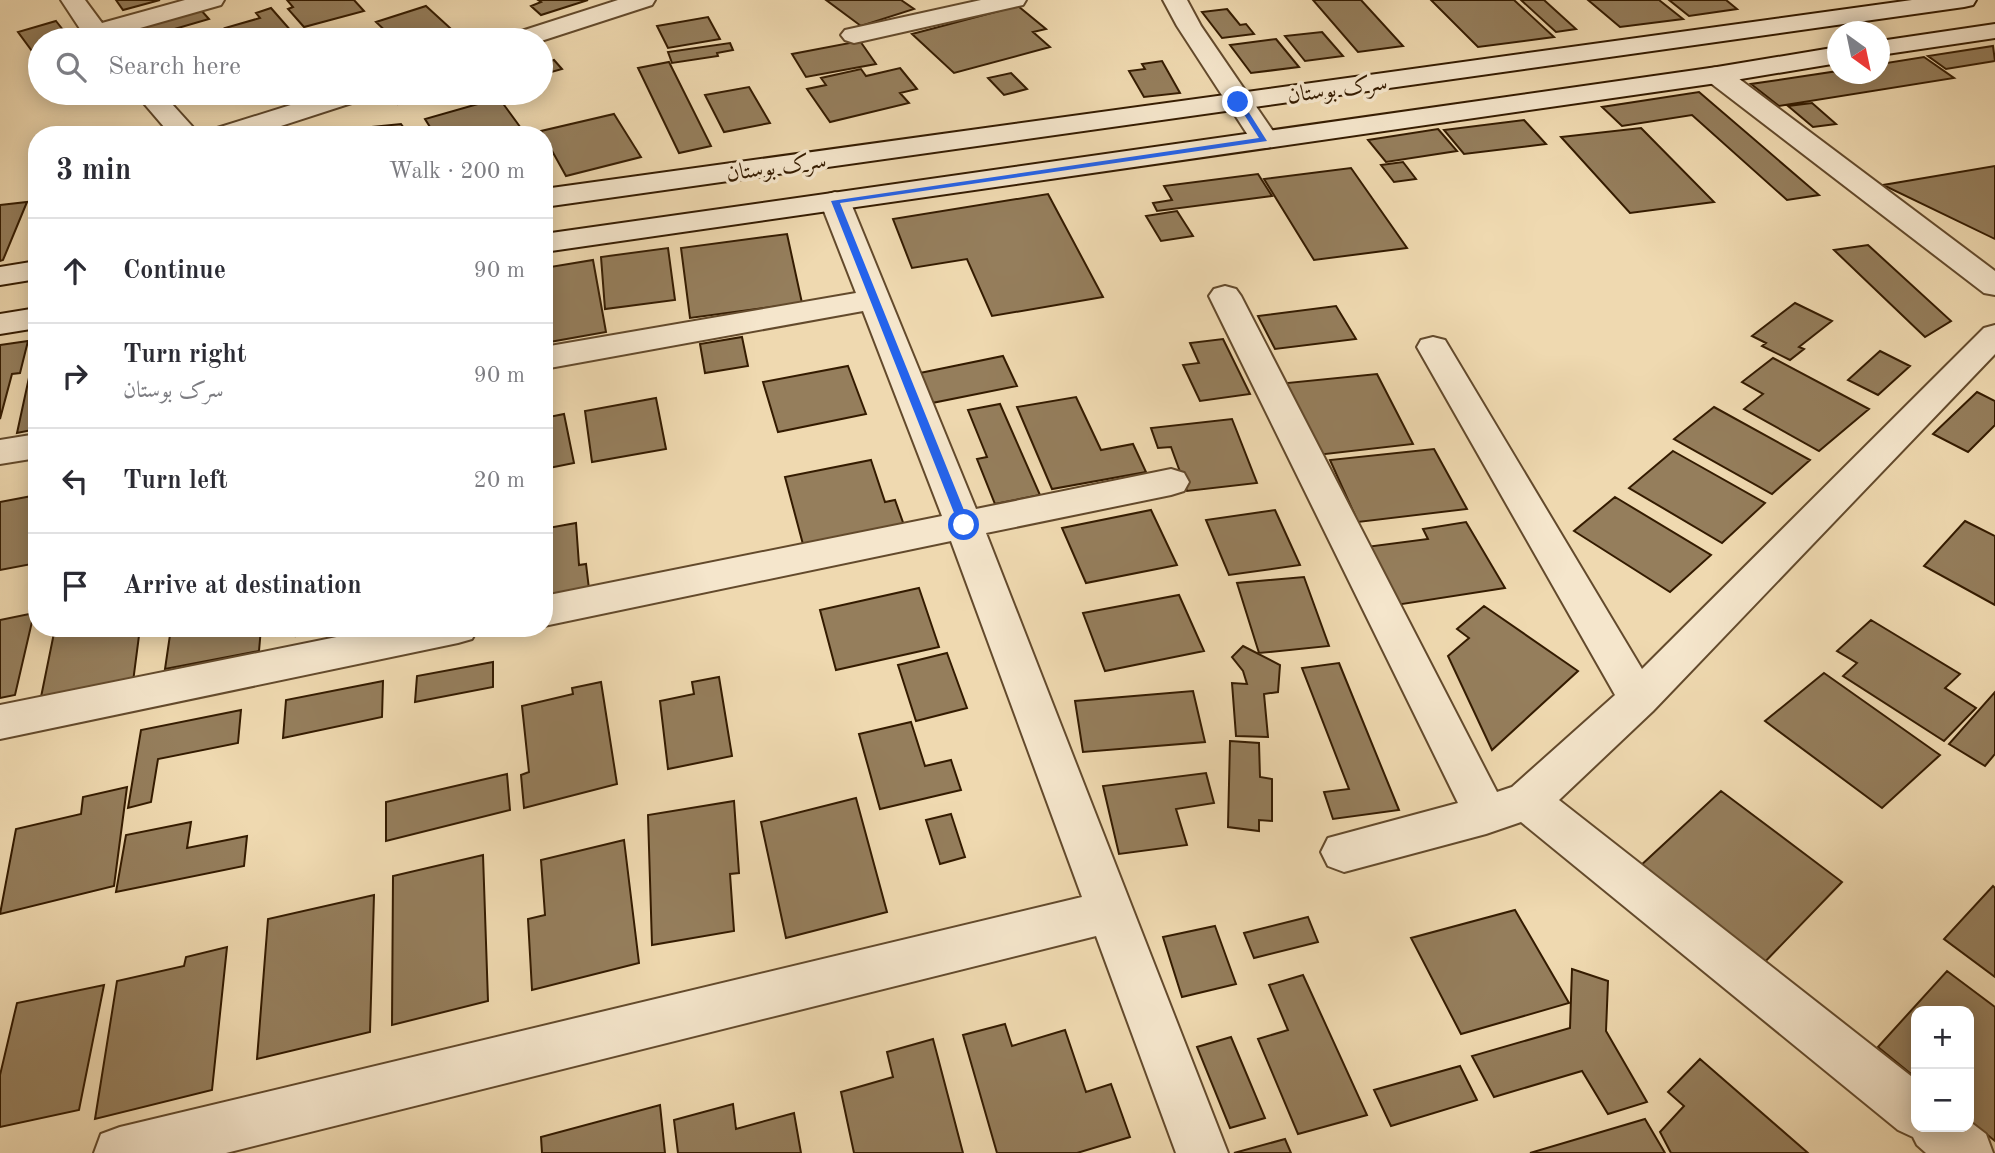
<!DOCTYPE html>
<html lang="en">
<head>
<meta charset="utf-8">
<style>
	body { margin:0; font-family:"Old Standard TT",Amiri,serif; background:#f7f7f7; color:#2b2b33 }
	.controls { position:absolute; right:21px; bottom:21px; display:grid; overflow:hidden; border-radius:14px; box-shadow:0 4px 18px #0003 }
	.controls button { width:63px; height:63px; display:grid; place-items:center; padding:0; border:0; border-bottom:2px solid #e1e1e2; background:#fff; color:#2b2b33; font:35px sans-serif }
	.compass { position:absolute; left:1827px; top:21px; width:63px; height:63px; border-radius:50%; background:#fff; box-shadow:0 4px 18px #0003; rotate:147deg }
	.stop { position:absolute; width:21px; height:21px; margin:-16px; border:5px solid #2563eb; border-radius:50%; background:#fff }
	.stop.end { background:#2563eb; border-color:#fff; box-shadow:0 2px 7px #0008 }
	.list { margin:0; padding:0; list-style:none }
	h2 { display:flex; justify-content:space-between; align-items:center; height:91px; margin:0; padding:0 28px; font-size:30px }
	h2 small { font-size:23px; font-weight:400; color:#7c7c81 }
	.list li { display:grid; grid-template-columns:46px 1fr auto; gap:21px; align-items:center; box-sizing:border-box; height:105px; padding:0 28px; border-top:2px solid #e1e1e2 }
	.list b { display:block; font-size:26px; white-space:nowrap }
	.list p { margin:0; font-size:23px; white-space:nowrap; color:#7c7c81 }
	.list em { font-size:23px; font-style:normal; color:#7c7c81 }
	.icon { flex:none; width:38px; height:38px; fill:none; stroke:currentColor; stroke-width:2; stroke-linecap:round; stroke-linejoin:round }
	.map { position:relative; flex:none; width:1995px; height:1153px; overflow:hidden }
	.search { position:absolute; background:#fff; box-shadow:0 4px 18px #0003; left:28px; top:28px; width:525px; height:77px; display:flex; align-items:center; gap:18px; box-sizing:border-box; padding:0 24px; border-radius:38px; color:#7c7c81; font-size:26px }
	.panel { position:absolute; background:#fff; box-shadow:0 4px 18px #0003; left:28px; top:126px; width:525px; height:511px; border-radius:28px }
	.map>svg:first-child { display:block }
	.building { fill:#957e5c; stroke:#341b00; stroke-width:2 }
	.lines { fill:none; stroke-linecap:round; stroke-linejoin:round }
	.street-casing { stroke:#634a2c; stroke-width:4 }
	.secondary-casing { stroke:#341b00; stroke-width:4 }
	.street { fill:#f5e6cc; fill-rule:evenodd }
	.secondary { fill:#f5e6cc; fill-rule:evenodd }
	.route { fill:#2563eb }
	.labels { text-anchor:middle; stroke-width:7; stroke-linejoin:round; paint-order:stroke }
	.far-street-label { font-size:23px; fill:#341b00; stroke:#f5e6cc }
</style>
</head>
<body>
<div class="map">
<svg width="1995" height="1153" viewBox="0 0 1995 1153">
	<rect width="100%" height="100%" fill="#efd9b0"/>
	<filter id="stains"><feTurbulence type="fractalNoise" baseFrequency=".00286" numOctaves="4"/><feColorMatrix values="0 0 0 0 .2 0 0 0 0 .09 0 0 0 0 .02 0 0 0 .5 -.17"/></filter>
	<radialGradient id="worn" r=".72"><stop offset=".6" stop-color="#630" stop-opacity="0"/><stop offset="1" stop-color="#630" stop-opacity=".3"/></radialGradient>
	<path class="building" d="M116,0H160L123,10Z
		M287,0H354L364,11L304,27L288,9L293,7Z
		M538,0H588L541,15L531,6L541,2Z
		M826,0H901L914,9L861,26Z
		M1313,0H1361L1403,46L1358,52Z
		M1431,0H1514L1554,37L1478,47Z
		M1521,0H1544L1576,29L1556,32Z
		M1588,0H1659L1683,19L1620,27Z
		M1669,0H1726L1737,9L1689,16Z
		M426,6L461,38L395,40L376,22Z
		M1018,6L1046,29L1033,32L1050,47L954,73L912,34Z
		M271,8L292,32L265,40H235L225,28L260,18L256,13Z
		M200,9L209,19L140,39L132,28Z
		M1227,9L1240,25L1246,24L1254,34L1222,38L1202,12Z
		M708,17L720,39L668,48L657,26Z
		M56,21L71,40H40V62L18,32Z
		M1322,32L1343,56L1305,61L1285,36Z
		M1276,39L1299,67L1251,73L1230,45Z
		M860,41L876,64L806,77L792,54Z
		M730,43L733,50L717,53L718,56L672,63L668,52Z
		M1993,46L1995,61L1946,69L1928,56Z
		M542,56L547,62L554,60L562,69L541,75Z
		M1924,57L1954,78L1779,106L1751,84L1838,71V74H1880V64Z
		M1162,61L1180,93L1144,97L1129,71L1145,69L1142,64Z
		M669,62L711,146L679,153L638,68Z
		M900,68L917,89L900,93L909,103L830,122L807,89L826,85L821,78L861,69L866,76Z
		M1011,73L1027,89L1004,95L988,78Z
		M749,87L770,123L724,132L705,95Z
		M1699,92L1819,195L1787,200L1692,115L1622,126L1602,107Z
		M388,93H431L398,104Z
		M499,98L526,135H435L425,119Z
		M1812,103L1836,124L1813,127L1788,106Z
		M614,114L641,157L566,176L541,131Z
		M1524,120L1546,144L1464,154L1444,130Z
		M401,124L409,135H332V131Z
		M1641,128L1714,202L1630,213L1561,137Z
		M1438,129L1457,151L1386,162L1368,140Z
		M1403,162L1416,179L1394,182L1381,165Z
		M1995,166V239L1883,185Z
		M1351,168L1407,248L1314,260L1264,179Z
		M1258,174L1272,196L1157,211L1153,203L1172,200L1164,186Z
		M1048,194L1103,297L992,316L967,259L912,268L893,219Z
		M27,202L3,260L0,261V205Z
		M1177,211L1193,236L1161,241L1146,216Z
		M787,234L802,303L690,318L681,248Z
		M1868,245L1951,321L1925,337L1834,250Z
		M668,248L675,300L605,309L601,257Z
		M593,260L606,332L544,343V268Z
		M1795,303L1832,321L1799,347L1804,349L1790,360L1762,346L1766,343L1752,336Z
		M1336,306L1356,339L1275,349L1258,316Z
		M742,337L748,366L705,373L700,344Z
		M1223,339L1250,394L1200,401L1183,365L1199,363L1190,343Z
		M28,341L20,373L12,374L0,419V345Z
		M1880,351L1910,366L1878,395L1848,380Z
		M1003,356L1017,386L927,404L915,374Z
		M1773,358L1869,409L1819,451L1744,409L1763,394L1742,382Z
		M848,366L866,414L778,432L763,382Z
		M37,372V429L17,433L30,373Z
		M1377,374L1413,444L1308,456L1277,384Z
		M1977,392L1995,401V425L1968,452L1933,434Z
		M1076,397L1101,450L1133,444L1146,472L1052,489L1017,407Z
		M656,398L666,449L592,462L585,411Z
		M1000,404L1040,495L995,504L977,459L987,457L968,410Z
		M1714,407L1810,460L1772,494L1674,439Z
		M564,414L574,463L544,469V418Z
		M1232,419L1257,483L1187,491L1171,447L1158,448L1151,428Z
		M1434,449L1467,509L1358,522L1330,460Z
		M1673,451L1765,503L1722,543L1629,488Z
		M871,460L885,502L895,500L905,528L804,548L785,477Z
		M37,495V563L0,570V502Z
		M1615,497L1711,555L1670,592L1574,531Z
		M1151,510L1177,565L1086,583L1062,528Z
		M1275,510L1300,565L1229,575L1206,520Z
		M1965,521L1995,536V605L1924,566Z
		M1466,522L1505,588L1396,605L1366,547L1428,539L1423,529Z
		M576,523L579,565L586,564L589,589L544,597V542L549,541L548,528Z
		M1304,577L1329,646L1259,653L1237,583Z
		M919,588L939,647L836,670L820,610Z
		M1179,595L1204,651L1105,671L1083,613Z
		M1484,606L1578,671L1492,750L1448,656L1469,638L1457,629Z
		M34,613L15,695L0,698V620Z
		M1871,620L1960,674L1945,688L1976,708L1944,741L1843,676L1857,663L1837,651Z
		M55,628H140L133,682L40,702Z
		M171,628H261L259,651L165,669Z
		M297,628H338L296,636Z
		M1243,646L1280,665L1278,692L1264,694L1268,737L1236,736L1232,683L1247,684L1243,671L1232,657Z
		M947,653L967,708L916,721L898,665Z
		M493,662V687L415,702L417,676Z
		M1339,663L1399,810L1333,819L1324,792L1349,789L1302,668Z
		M1824,673L1940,755L1882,808L1765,721Z
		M719,677L732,756L668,769L660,701L694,694L692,682Z
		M383,681L382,717L283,738L286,700Z
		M601,682L617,784L524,808L521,775L529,772L522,706L573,694L572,688Z
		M1193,691L1205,742L1083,752L1075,701Z
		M1995,692V754L1985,766L1949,744Z
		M241,710L238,743L158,759L151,802L128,808L141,730Z
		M911,722L925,766L951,760L961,790L880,809L859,734Z
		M1230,741L1259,743L1260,777L1272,779V821L1259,820V831L1228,827Z
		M1206,773L1214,803L1176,809L1187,845L1119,854L1103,786Z
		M507,774L510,810L386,841V802Z
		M127,787L114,886L0,914L16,829L81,814L83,797Z
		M1721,791L1842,882L1760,967L1638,868Z
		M856,798L887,912L786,938L761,822Z
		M734,801L739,873L730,874L734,931L652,945L648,815Z
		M951,814L965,857L940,864L926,820Z
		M191,822L187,848L247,836L244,866L116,892L126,835Z
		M624,840L639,963L532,990L528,919L545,915L541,860Z
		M483,855L488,1001L392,1025L393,876Z
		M1993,886L1995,888V977L1944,939Z
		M374,895L370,1032L257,1059L268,919Z
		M1515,910L1569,1003L1461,1034L1411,938Z
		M1308,917L1318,942L1254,958L1244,933Z
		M1215,926L1236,984L1182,997L1163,937Z
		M227,947L212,1090L95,1119L117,981L184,966L186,957Z
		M1572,969L1608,981L1606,1031L1647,1102L1608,1114L1582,1071L1494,1097L1472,1056L1570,1028Z
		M1947,971L1995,1007V1141L1969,1120V1011H1916V1078L1878,1047Z
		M1303,975L1367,1115L1298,1134L1258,1039L1288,1030L1269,985Z
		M104,985L79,1110L0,1127V1075L17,1003Z
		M1005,1024L1012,1046L1065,1030L1086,1092L1111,1084L1130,1137L1077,1153H997L963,1035Z
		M1231,1037L1265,1118L1230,1128L1197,1047Z
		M933,1039L963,1153H854L841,1092L893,1077L887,1052Z
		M1700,1059L1808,1153H1671L1660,1132L1684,1106L1668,1092Z
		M1460,1066L1477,1100L1391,1126L1374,1090Z
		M733,1104L736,1129L794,1113L801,1153H678L674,1120Z
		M660,1105L665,1153H542L541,1137Z
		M1645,1119L1665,1153H1530Z
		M1285,1139L1291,1153H1234Z"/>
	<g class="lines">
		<defs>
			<path id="street" d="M61,0H85L102,23L185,0H224L221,5L112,36L114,40L86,38Z
				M618,0H655L652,5L541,41L505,40L509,35Z
				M981,0H1026L1023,5L1014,7L854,43L845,40L841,35L845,30Z
				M1163,0H1187L1201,26L1279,140L1275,146L1265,148L1255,146L1177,26Z
				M1717,67L1726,69L1995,271V295L1984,293L1708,81L1704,75L1708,69Z
				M135,93H162L200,135H171Z
				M329,93H368L364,99L253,135H210L214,129Z
				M835,192L845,195L850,201L976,509L1171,469L1184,473L1189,482L1184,491L1171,495L986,533L1228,1153H1176L1096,936L226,1153H94L101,1134L120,1127L1082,897L951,541L544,626V596L942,516L863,311L544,369V347L856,293L820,201L825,195Z
				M1225,286L1236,289L1241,296L1497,792L1512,787L1615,695L1417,347L1421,340L1433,337L1445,340L1642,669L1984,328L1995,325V354L1653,711L1559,800L1916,1080V1127H1969V1121L1986,1134L1993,1153H1926L1917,1145L1913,1137L1898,1130L1521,822L1486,834L1344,872L1328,866L1321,852L1328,838L1458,803L1209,296L1214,289Z
				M37,434V458L0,464V440Z
				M381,628H478L472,639L458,643L0,739V705Z"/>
			<path id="secondary" d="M1912,0H1976L1973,5L1964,7L544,207V189Z
				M1995,24V38L1880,55V41Z
				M1838,47V63L1717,83L544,252V234L1717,67Z
				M37,261V279L0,285V267Z
				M37,308V328L0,334V314Z"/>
		</defs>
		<use href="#street" class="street-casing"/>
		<use href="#secondary" class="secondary-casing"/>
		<use href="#street" class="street"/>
		<use href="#secondary" class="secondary"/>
	</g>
	<path class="route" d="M1235,100H1241L1267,141L840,203L970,525L964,529L960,528L831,201L1259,138Z"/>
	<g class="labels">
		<g class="far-street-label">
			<text transform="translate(1337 88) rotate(-8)" y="8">سرک بوستان</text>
			<text transform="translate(776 166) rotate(-8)" y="8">سرک بوستان</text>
		</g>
	</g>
	<rect width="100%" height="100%" filter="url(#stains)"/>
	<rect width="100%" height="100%" fill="url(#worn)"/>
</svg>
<div class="controls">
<button>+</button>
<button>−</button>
</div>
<svg class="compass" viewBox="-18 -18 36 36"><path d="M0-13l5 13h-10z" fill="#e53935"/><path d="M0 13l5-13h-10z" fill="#7c7c81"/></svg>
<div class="stop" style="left:964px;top:525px"></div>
<div class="stop end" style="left:1238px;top:102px"></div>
<div class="search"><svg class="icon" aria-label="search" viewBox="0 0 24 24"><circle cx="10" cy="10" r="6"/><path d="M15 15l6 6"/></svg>Search here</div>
<section class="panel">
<h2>3 min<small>Walk · 200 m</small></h2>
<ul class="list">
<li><svg class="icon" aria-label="ahead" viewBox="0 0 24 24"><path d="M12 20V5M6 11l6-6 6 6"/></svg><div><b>Continue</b></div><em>90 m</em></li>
<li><svg class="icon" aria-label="right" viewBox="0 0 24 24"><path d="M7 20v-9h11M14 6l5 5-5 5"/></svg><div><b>Turn right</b><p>سرک بوستان</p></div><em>90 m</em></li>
<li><svg class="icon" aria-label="left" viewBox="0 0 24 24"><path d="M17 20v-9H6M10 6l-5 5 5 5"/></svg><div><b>Turn left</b></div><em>20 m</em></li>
<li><svg class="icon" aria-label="arrive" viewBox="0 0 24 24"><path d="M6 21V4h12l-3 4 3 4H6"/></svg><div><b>Arrive at destination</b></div></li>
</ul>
</section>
</div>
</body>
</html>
